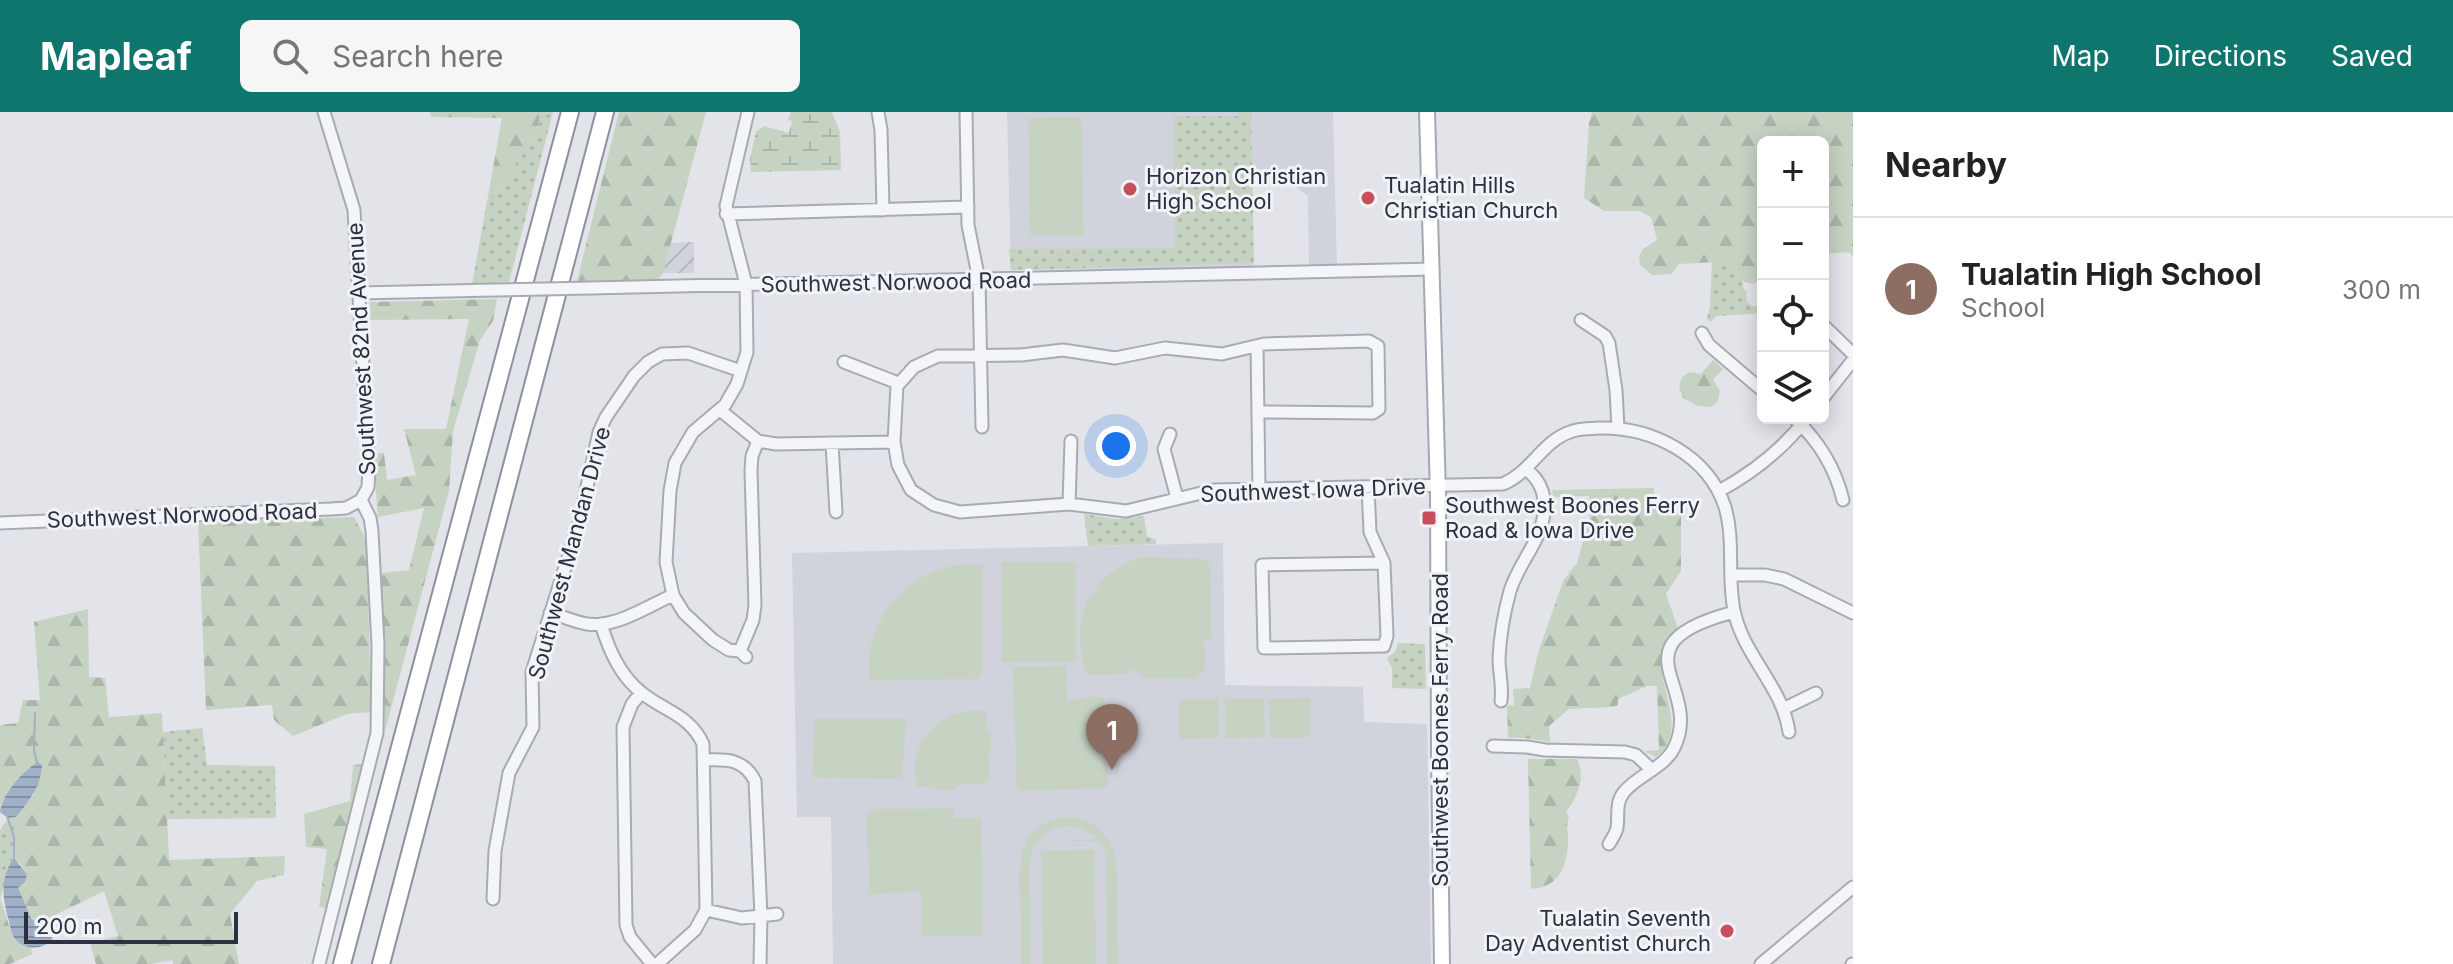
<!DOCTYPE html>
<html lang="en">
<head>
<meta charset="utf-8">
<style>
	body { margin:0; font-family:Inter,sans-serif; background:#f6f6f6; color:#222 }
	.controls { position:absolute; right:24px; top:24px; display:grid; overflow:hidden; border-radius:12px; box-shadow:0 4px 20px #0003 }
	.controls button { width:72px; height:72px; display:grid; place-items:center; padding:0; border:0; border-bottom:2px solid #e0e0e0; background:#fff; color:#222; font:40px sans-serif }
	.scale { position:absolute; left:24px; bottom:20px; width:214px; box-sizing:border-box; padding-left:8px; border:4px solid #2b3140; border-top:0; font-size:22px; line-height:28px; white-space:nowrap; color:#2b3140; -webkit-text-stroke:6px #f1f3f7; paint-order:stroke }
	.you { position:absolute; left:1116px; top:334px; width:28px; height:28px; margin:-20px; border:6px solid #fff; border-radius:50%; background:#1a73e8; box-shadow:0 0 0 12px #1a73e833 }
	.badge { display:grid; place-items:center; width:52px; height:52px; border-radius:50%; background:#0f766e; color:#fff; font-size:26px; font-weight:700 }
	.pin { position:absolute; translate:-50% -66px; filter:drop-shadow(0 2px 4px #0008) }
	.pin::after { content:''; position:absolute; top:42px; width:28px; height:24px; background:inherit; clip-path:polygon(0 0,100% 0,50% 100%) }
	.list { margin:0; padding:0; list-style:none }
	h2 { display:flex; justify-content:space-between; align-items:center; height:104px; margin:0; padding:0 32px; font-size:34px }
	h2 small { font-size:26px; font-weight:400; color:#767676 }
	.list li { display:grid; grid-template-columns:52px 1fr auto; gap:24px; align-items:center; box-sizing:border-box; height:144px; padding:0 32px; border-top:2px solid #e0e0e0 }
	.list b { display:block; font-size:30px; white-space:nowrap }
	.list p { margin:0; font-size:26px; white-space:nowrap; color:#767676 }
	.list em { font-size:26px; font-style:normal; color:#767676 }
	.icon { flex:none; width:44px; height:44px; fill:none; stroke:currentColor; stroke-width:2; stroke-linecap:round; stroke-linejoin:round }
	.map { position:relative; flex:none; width:1853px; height:852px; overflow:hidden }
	header { display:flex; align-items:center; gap:48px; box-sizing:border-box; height:112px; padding:0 40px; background:#0f766e; color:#fff }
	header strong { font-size:38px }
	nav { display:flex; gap:44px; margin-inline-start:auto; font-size:28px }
	.search { width:560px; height:72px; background:#f6f6f6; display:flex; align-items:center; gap:20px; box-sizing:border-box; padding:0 28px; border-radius:12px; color:#767676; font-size:30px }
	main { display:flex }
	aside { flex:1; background:#fff }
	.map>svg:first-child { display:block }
	.built { fill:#d0d3db }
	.industrial { fill:url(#industrial-furrows) }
	.grass { fill:url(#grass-dots) }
	.forest { fill:url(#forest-firs) }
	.wetland { fill:url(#wetland-marsh) }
	.garden { fill:#c6d3c3 }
	.water { fill:url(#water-rules) }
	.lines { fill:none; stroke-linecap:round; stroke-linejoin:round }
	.stream { stroke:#9fb0c7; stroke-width:2 }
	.minor-casing { stroke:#a7abb3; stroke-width:15 }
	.major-casing { stroke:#a2a8b4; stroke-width:18 }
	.highway-casing { stroke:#8a919f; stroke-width:20 }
	.minor { stroke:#f4f5f8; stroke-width:11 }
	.major { stroke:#fff; stroke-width:14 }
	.highway { stroke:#fff; stroke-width:16 }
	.minor-bridge-casing { stroke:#a7abb3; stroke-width:15; stroke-linecap:butt }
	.minor-bridge { stroke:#f4f5f8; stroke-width:11 }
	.poi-dot { fill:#c74e5a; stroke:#f1f3f7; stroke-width:3 }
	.labels { text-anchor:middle; stroke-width:6; stroke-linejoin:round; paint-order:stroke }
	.poi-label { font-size:22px; fill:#2b3140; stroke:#f1f3f7; text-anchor:start }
	.street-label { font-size:22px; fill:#2b3140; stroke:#f1f3f7 }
</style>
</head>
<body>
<header>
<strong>Mapleaf</strong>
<div class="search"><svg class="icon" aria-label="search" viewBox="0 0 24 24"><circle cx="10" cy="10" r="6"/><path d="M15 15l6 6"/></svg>Search here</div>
<nav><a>Map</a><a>Directions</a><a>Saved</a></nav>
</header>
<main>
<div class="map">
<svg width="1853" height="852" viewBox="0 0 1853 852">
	<defs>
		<pattern id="industrial-furrows" width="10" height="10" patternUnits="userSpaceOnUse" patternTransform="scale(2)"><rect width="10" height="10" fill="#d0d3db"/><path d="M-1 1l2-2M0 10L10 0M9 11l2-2" fill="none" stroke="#b3b6bd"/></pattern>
		<pattern id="grass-dots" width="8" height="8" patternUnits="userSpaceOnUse" patternTransform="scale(2)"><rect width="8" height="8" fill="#c6d3c3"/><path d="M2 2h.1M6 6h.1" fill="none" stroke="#aab6a9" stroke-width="1.8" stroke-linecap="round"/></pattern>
		<pattern id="forest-firs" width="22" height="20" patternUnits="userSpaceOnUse" patternTransform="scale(2)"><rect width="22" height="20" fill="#c6d3c3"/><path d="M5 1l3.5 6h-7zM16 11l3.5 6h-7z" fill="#aab6a9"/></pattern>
		<pattern id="wetland-marsh" width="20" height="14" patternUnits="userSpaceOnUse" patternTransform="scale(2)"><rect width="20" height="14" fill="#c6d3c3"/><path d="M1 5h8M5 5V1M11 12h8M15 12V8" fill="none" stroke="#aab6a9"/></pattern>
		<pattern id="water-rules" width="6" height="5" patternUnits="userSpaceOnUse" patternTransform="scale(2)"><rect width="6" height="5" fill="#9fb0c7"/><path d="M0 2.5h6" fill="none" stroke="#8290a3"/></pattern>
	</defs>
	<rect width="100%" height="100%" fill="#e2e4e9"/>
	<path class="built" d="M1007,0H1333L1337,153L1309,154L1308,84L1287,69L1251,70L1253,155L1011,158Z
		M1223,431L1225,573L1363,575L1364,610L1427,612L1431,852H833L831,705H797L792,441Z"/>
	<path class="industrial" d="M694,130V161H663L671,131Z"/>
	<path class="grass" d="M541,0H553L509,170L472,172L486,95L536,22Z
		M1239,0H1251L1254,151L1011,158L1009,137L1175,136L1174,4H1238Z
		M1742,144L1743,176L1746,179L1747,190L1752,194H1763V201L1716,204L1711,210L1707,207L1710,195L1712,145Z
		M1084,402L1116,407L1144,404L1147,424L1156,428V432L1088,434Z
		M1398,531L1425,532L1426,577L1392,576V556L1387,546L1395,540Z
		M202,616L207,653L275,654L276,706L167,707L163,620Z
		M16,705V747L13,745L0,787L2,792L0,793V718L8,706Z"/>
	<path class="forest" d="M430,0H541L536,22L486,95L502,6L431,5Z
		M619,0H706L663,161L658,168L577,169Z
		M1592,0H1853V145L1849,140L1823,142V30H1763V165L1754,172L1744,170L1736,149L1679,152L1671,162L1652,163L1640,153L1639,144L1643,137L1657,128L1651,105L1639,99H1604L1584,86L1589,11Z
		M497,187L493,209L480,228L453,319L449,379L385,619L381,461L409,458L424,396L378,405L373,341H384L387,368L416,363L404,317H446L469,207L370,208V190Z
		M1713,248L1723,257L1713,268L1720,279L1718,289L1711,295L1698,294L1683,286L1679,275L1682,265L1690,260L1701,262Z
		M1654,376L1655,390H1670V397L1681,402V459L1666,482L1678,516C1632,551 1700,611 1656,645L1644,639L1659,638L1657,574H1647L1618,587V593L1613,595L1569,597L1549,614L1550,630L1525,626H1508L1507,594L1514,593L1513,577L1530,576L1538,541L1563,469L1577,451L1590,405L1589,384L1553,385L1552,378Z
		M354,405L367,430L371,600L347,602L293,624L274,608L272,593L206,598L198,410Z
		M88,497L89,565L105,566L109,605L162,601L169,748L285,744L284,763L257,769L230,802L239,852H173V848L151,852H96L90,831L118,824L104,779L37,812C29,804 20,787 18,776L25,770L23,755L16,747V705L34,682L31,655L4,686L0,695V613L18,611L23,588H40L34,510Z
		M1528,647H1577C1586,666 1578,684 1566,700L1569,705C1565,715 1569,720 1568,730C1567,757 1557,776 1531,777Z
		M366,652L331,797L319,795L327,737L306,735L304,702L350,689L353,653Z
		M2,792C11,813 7,826 31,835L32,842L10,852H0V793Z"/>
	<path class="wetland" d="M791,0H832L840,20L841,58L751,60L750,46L756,20L764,14L789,21L792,9L788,8Z"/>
	<path class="garden" d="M1081,5L1084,123L1030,124L1028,6Z
		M1141,445L1204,447L1210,453L1212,527L1204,528L1205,557L1196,566L1149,567L1129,556L1128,562L1088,563L1086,561C1070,508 1087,465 1141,445Z
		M1001,450H1076V550H1002Z
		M983,452V560L977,567L869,569C870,559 868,548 870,538C877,497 912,462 952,454C962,452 973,453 983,452Z
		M1066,554L1067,590L1079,586L1104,585L1108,672L1105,676L1017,679L1013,555Z
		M1310,586V625L1270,626L1269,587Z
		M1218,587L1219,626L1179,627V588Z
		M1225,587H1264L1265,625L1226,626Z
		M968,599H986L987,621H991V641L988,642L989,667L984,672L955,673V678H935L934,674L917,675C909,636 929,606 968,599Z
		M815,607H906L902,667L812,665Z
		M953,696L954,706H981L983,824H922L921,779L869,782L867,701L871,697Z
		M1062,705C1091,704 1111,721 1116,749L1118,852H1107L1106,742L1099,729H1050L1097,727C1079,708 1051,710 1035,732L1089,733H1034L1029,752L1031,852H1022C1019,834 1021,814 1020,796C1020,757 1013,715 1062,705Z
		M1094,738L1096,852H1043L1041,739Z"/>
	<path class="water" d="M38,650L42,653C41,675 29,689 16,705L8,706L0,700C2,682 23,659 38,650Z
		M14,745L27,763L25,770L18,776L31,806L53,827C42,840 18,838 12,821C10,817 10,813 9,809C2,784 0,767 14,745Z"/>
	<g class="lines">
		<path class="stream" d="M35,601L34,639L37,651
			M7,704L14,725V745"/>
		<defs>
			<path id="minor" d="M324,0L354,98L369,356L368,375L361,388
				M878,0L881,18L883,98
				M966,0L968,113L979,168L982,315
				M726,102L968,95
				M591,176L1433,157
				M359,181L494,178
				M1581,208L1605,224L1609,231L1616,278L1618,316
				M1823,213L1853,242
				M1702,221L1709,233L1763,279
				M1257,234L1259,377
				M844,250L898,271
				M1823,286L1853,248
				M720,298L758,329L752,344L751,359L755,493L753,508L740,539L746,545
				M1794,306C1818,328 1835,355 1843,388
				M1170,322L1164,337L1177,386
				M758,329L776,332L894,330L897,274L914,255L938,244L1021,243L1063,238L1115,246L1165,236L1222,242L1264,232L1369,229L1378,234L1379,297L1373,301L1259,300
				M894,330L898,353L911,378L934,393L960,400L1069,392L1126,399L1214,378L1503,372C1531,360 1543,329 1570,320C1579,316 1590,317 1600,316C1652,315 1708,343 1725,395C1735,429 1727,464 1734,498C1742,542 1783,575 1789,620
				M832,331L836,400
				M1368,375L1370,420L1384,451L1387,524L1384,534L1264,536L1262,453L1384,451
				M1719,379C1754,360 1782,338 1807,306
				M1069,392L1071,329
				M0,411L331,397L346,396L361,388
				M1732,463H1765L1784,467L1853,501
				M550,501C562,504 575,510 587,512C616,516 648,494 673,483
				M601,512C609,538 620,564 642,581C664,599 690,603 703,632L706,798L695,818L657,852
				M740,539L729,538L713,528L684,501L673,483L666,450L670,379L675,351L693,320L725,293L737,272L747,240L746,172L726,94L748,0
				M641,581L632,592L623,615L626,813L630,825L652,852
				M1501,589C1503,574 1499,561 1499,546C1500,524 1504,501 1510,479C1518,452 1541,429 1544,401C1546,383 1541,369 1527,358
				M1783,597L1816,581
				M1493,634L1527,635L1545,638L1625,640L1636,643L1652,658
				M705,648C727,647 744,647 755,669L761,804L760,852
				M1609,732C1612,727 1616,721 1617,716C1619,703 1615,691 1624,680C1638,663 1664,656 1674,636C1705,574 1609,533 1734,500
				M493,787L495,739L509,661L533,615L532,560L579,411L599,320L606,305L634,264L648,250L662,242L688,241L741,259
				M706,798L742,806L777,802
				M319,852L377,621L378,533L372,419L370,406L361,388
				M1761,852L1853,775
				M1852,852H1853"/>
			<path id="major" d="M1427,0L1438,382L1439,636L1442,852"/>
			<path id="highway" d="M342,852L570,0
				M381,852L605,0"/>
		</defs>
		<use href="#minor" class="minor-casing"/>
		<use href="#major" class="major-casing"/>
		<use href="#highway" class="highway-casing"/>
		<use href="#minor" class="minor"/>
		<use href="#major" class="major"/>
		<use href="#highway" class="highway"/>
		<defs>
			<path id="minor-bridge" d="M494,178L591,176"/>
		</defs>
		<use href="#minor-bridge" class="minor-bridge-casing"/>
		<use href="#minor-bridge" class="minor-bridge"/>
	</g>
	<g class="poi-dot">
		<circle cx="1130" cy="77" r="8"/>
		<circle cx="1368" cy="86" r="8"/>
		<rect x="1421" y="398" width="16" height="16" rx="4"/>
		<circle cx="1727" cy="819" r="8"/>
	</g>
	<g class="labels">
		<g class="poi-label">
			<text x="1146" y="72">Horizon Christian<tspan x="1146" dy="25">High School</tspan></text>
			<text x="1384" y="81">Tualatin Hills<tspan x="1384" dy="25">Christian Church</tspan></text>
			<text x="1445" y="401">Southwest Boones Ferry<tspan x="1445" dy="25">Road &amp; Iowa Drive</tspan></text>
			<text x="1711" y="814" text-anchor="end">Tualatin Seventh<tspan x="1711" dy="25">Day Adventist Church</tspan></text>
		</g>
		<g class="street-label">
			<text transform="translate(896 170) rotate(-1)" y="8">Southwest Norwood Road</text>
			<text transform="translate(361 237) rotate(-93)" y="8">Southwest 82nd Avenue</text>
			<text transform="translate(1313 378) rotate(-2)" y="8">Southwest Iowa Drive</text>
			<text transform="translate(182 403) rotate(-2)" y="8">Southwest Norwood Road</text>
			<text transform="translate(569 441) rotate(-75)" y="8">Southwest Mandan Drive</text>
			<text transform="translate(1440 618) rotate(-90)" y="8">Southwest Boones Ferry Road</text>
		</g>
	</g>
</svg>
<div class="controls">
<button>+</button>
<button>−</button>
<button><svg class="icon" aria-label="locate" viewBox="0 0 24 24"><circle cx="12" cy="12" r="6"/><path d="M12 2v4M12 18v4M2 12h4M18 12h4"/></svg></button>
<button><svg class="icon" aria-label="layers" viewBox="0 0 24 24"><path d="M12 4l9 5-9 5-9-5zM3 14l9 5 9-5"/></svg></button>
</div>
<div class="scale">200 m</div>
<div class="you"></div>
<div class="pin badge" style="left:1112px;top:658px;background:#8d6e63">1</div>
</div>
<aside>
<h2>Nearby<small></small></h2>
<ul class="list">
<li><span class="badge" style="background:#8d6e63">1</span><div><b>Tualatin High School</b><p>School</p></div><em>300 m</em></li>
</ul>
</aside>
</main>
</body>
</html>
